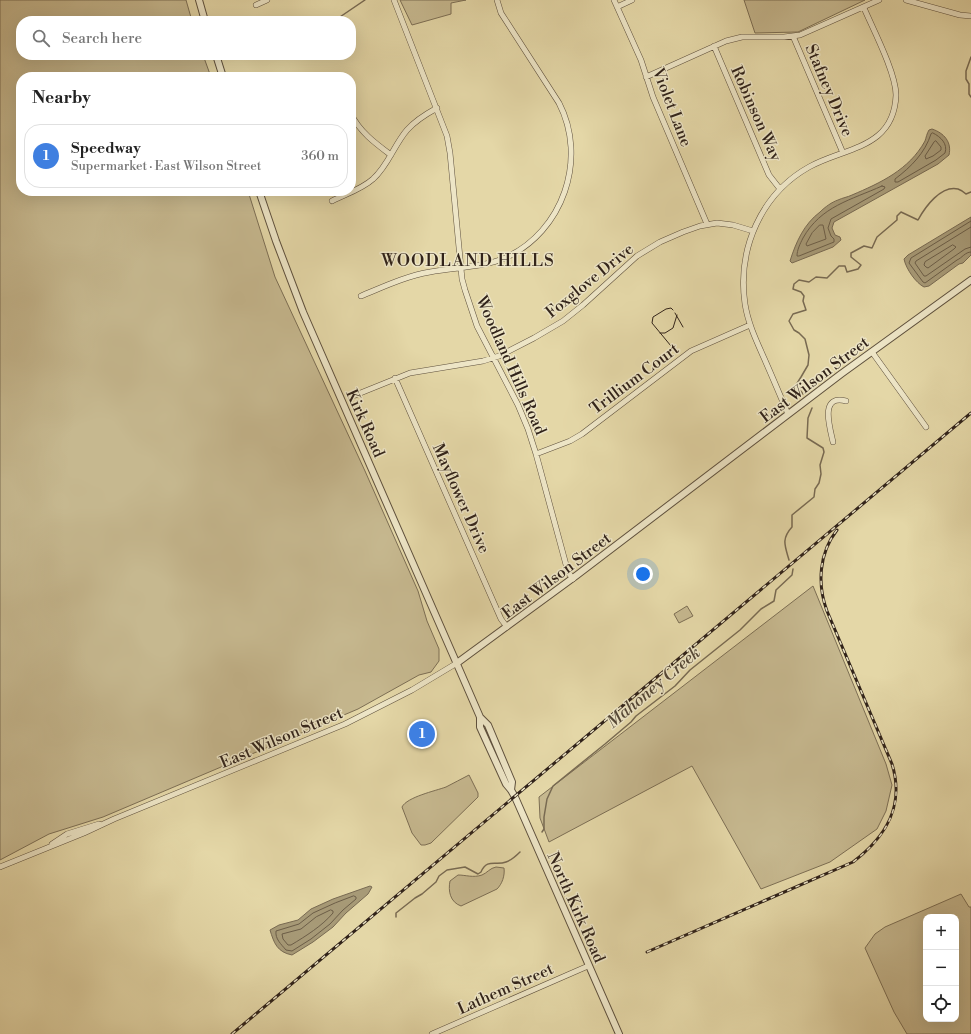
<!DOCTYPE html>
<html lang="en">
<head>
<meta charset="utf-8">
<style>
	body { margin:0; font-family:"Libre Bodoni",serif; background:#f6f6f6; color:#222 }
	.controls { position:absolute; right:12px; bottom:12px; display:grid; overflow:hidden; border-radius:8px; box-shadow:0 4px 16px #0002 }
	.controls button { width:36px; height:36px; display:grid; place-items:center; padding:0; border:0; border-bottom:1px solid #e0e0e0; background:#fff; color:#222; font:20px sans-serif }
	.you { position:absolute; left:643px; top:574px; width:14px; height:14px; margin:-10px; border:3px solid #fff; border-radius:50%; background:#1a73e8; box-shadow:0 0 0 6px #1a73e833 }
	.badge { display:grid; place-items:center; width:26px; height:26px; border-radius:50%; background:#8f2418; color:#fff; font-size:13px; font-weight:700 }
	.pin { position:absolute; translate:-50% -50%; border:2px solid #fff; box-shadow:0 1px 4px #0006 }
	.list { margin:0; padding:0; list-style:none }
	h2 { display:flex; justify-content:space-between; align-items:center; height:52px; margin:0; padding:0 16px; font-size:17px }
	h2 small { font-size:13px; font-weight:400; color:#767676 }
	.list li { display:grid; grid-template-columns:26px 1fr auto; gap:12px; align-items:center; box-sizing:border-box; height:64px; margin:0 8px 8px; padding:0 8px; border:1px solid #e0e0e0; border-radius:16px }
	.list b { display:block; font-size:15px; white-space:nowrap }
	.list p { margin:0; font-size:13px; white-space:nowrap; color:#767676 }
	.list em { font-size:13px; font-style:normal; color:#767676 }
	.icon { flex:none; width:22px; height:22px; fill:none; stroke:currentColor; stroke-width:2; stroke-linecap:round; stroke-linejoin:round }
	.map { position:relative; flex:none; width:971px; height:1034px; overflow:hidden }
	.search { position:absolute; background:#fff; box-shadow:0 4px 16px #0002; left:16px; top:16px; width:340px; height:44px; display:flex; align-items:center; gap:10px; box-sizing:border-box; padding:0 14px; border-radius:16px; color:#767676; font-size:15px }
	.panel { position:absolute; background:#fff; box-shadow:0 4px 16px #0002; left:16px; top:72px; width:340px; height:124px; border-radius:16px }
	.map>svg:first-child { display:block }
	.green { fill:#c6b88f; stroke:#7c6e54; fill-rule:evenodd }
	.water { fill:#a79a77; stroke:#786a52 }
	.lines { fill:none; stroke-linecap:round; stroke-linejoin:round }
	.shore { stroke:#6c5e48; stroke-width:1 }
	.stream { stroke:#786a52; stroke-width:1.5 }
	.minor-casing { stroke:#5e503d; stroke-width:6 }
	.tertiary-casing { stroke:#5e503d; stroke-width:8 }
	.minor { stroke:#ede5c6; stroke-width:5 }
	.tertiary { stroke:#ede5c6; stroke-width:6 }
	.tram { stroke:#31231a; stroke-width:1 }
	.rail-casing { stroke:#31231a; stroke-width:3 }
	.rail { stroke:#ede5c6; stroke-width:1.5; stroke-dasharray:4.5; stroke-linecap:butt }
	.labels { text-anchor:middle; stroke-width:3; stroke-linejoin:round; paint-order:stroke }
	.street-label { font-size:16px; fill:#31231a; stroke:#ede5c6 }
	.neighbourhood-label { font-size:17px; letter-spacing:1px; fill:#31231a; stroke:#ede5c6 }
	.water-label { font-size:17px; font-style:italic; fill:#544736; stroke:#ede5c6 }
</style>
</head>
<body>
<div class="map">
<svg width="971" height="1034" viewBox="0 0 971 1034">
	<rect width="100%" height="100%" fill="#e4d7a7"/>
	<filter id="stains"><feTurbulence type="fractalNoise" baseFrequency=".005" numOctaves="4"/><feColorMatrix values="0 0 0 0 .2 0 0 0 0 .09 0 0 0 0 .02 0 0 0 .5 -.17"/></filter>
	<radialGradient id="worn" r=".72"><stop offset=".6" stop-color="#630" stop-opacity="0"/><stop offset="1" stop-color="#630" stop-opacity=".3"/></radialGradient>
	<path class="green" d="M0,0H186L192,21H21V55H203L211,77H21V191H248L275,277L365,471L418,591L427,621L439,649V661L431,672L419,675L358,709L103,817L49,834L0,860Z
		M400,0H466L451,3V14L412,25Z
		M744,0H865L798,32L755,33Z
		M813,586L886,764L892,785L886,811L877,829L830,862L761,889L692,766L549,842L540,818L539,797Z
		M687,606L693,616L679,623L674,614Z
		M469,775L478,793V797L431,843L425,845H421L412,833L402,807C407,797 435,791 446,787C454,783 461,779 469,775Z
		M496,867L504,868C505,876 502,884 497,889L461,906C450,902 448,891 450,881L458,875C466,875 473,878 482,875C487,873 490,868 496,867Z
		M961,894L969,907H971V1034H907L894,1012L865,948L875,934L885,927ZM926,917H956V1019H926Z"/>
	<path class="water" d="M932,129C944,133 952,142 949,155L938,164L834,222L832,228L835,235L840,237L841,240L833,247L792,263L790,261C796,242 804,224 820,212C825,207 832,202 838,200C842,198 848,197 852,195C880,183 909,170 925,141C926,138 927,133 929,130Z
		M971,217V255L963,263L959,264L929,286L924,287C916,283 906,269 904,259L908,255Z
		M370,886L372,887L368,894L346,913L333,927L313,942L292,955C277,952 274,943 270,930L279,925L298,920L311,909L333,899Z"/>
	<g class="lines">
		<path class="shore" d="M933,133C941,137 948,144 945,153L936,160L898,182H895V179C911,167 925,153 931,134Z
			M936,141L941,147V150L933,156L926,159L925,156L934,142Z
			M882,186L885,187L884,189L831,219L828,228L831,236L834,239V242L799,256H797C797,250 800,244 803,238C821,206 851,200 882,186Z
			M971,221L911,258L909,263L923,282L925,283L957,260C962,258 965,252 971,252
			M820,225H823L826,239L807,246L806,244L812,233Z
			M971,227L916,261L915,263L924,276H926L965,249L971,247
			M953,245L956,247L954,249L928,268L926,267L924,265L925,262Z
			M354,896L356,897V899L343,910L330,924L311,939L292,951L286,950C281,944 275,939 276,931L299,924L313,913L335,903Z
			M331,910L333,911V913C322,926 306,936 291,945H288L283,939L282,934L301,929L316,917Z"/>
		<path class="stream" d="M334,21L365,0
			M247,55C251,59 253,60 259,59
			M971,57L966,71V79L969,84V94L971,97
			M803,394L796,385L801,377L808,365L809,355L805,339L799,333L794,330L789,321L793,314L806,310L803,301L804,296L801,292L793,289L794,284L799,280L809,282L816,277L827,278L839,266H845L847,272L858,269L861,265L851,257V253L864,246L872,248L877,237L897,220V216L901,212L918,220C925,207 941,185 958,189C961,190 964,192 966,194L971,192
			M789,560C785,546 781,539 792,527V515L814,497L815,489L819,483L821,474L820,465L824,452L823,448L807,438L808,418L812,408
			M542,832L544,829V817L547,799L553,786L605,744L631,722L636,716L675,686L690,670L740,630L761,609L774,601L776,590L792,575L793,569
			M396,917V913L415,898L422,894L436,882L439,876L447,870L465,867L478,874L481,872C487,858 496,866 506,862C512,860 516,856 520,852"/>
		<defs>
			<path id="minor" d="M394,0L447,136L450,153L462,279L465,290L477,326L518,405L528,429L536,454L568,572L573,579
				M614,0L641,60L653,97L707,224
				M906,0L960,15L971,16
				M256,5L267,0
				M617,7L632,0
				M793,36L843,153
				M714,46L769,175L780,189
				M646,77L726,41L742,37H784L800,35L879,0
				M351,114C360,132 375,143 391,155
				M332,201C346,194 362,189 373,179C388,166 394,145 407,130C415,121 426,114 437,108
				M361,296C383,287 406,276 430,272C455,267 481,268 505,258C563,232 588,159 559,103L501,13L497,0
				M872,352L926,427
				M395,378L501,619L507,627
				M353,396L410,373L483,361L499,356L534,338L563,321L583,305L637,256L660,242L683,232L700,226L717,223L733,225L753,231
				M788,414C780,395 772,376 764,358C756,340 748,323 745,304C737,249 761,194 809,167C845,147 894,149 896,95C896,73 873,29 864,8
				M833,442C830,428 819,394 846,401
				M536,454L570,441L582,434L691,351L750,325
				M52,844L67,834L99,824
				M0,867L84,833L114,819L345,724L412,690L457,663
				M432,1034L588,966"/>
			<path id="tertiary" d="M199,0L205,21
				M216,55L223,77
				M259,191L276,241L303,312L460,671L480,717V727L506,784L511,790L515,797L619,1034
				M457,663L577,575L841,374L971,280
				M480,717L488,725L512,782L511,790"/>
		</defs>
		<use href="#minor" class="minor-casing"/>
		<use href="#tertiary" class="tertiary-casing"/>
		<use href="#minor" class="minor"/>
		<use href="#tertiary" class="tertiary"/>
		<path class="tram" d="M675,313L683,327
			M660,333H665L673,328L677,315
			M671,346L652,323L653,317L666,309L671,308L673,310"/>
		<defs>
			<path id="rail" d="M647,952L853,862C886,837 905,806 892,764L827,611C817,584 819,553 837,530
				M232,1034L971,413"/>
		</defs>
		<use href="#rail" class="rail-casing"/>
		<use href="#rail" class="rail"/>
	</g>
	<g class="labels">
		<g class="street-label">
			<text transform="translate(830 90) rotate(67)" y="6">Stafney Drive</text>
			<text transform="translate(673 107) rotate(69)" y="6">Violet Lane</text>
			<text transform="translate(757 113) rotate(66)" y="6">Robinson Way</text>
			<text transform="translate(589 280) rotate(-39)" y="6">Foxglove Drive</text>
			<text transform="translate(512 365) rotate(66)" y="6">Woodland Hills Road</text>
			<text transform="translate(634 378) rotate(-37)" y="6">Trillium Court</text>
			<text transform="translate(814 379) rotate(-37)" y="6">East Wilson Street</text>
			<text transform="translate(366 423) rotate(66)" y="6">Kirk Road</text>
			<text transform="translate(462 498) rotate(66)" y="6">Mayflower Drive</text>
			<text transform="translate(556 575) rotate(-37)" y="6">East Wilson Street</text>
			<text transform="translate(281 737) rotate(-23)" y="6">East Wilson Street</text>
			<text transform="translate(577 907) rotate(66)" y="6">North Kirk Road</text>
			<text transform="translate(505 988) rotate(-24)" y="6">Lathem Street</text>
		</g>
		<g class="neighbourhood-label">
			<text x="468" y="266">WOODLAND HILLS</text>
		</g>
		<g class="water-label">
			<text transform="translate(653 687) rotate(-40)" y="6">Mahoney Creek</text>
		</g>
	</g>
	<rect width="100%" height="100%" filter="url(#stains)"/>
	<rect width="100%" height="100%" fill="url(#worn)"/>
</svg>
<div class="controls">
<button>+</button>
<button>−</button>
<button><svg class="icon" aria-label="locate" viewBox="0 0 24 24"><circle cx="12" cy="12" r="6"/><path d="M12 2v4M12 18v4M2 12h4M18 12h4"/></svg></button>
</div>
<div class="you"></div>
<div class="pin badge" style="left:422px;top:734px;background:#3f7fe0">1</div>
<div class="search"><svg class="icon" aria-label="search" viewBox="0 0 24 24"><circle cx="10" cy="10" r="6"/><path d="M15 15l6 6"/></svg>Search here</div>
<section class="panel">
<h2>Nearby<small></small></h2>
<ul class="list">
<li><span class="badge" style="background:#3f7fe0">1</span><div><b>Speedway</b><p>Supermarket · East Wilson Street</p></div><em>360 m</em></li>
</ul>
</section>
</div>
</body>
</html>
